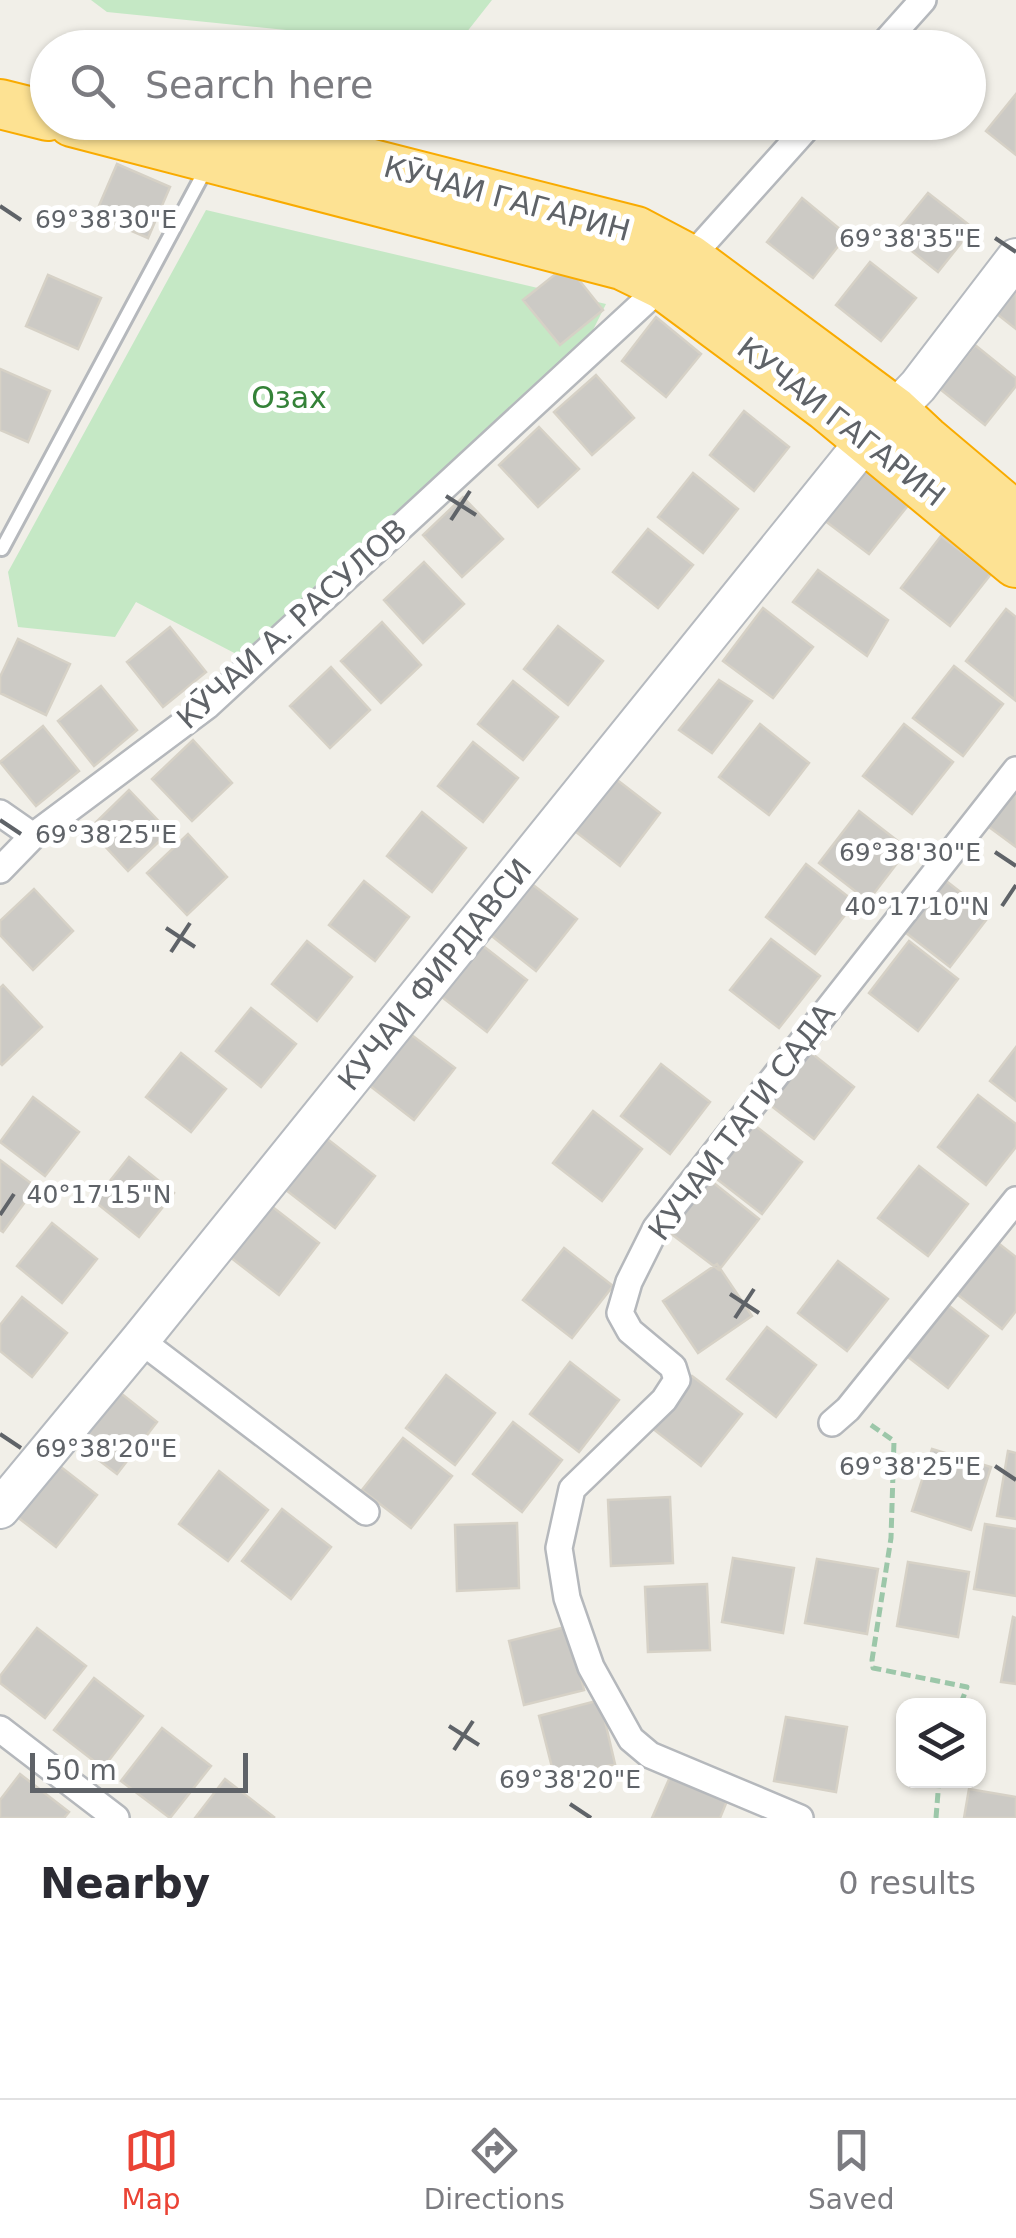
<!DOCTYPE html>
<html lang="en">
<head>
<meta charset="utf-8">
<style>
	body { margin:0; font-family:"DejaVu Sans",sans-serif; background:#f7f7f7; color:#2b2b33 }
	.controls { position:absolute; right:30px; bottom:30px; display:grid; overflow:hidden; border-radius:20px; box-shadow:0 2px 8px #0004 }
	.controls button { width:90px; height:90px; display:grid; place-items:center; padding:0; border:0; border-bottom:2px solid #e1e1e2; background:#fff; color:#2b2b33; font:50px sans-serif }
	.scale { position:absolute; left:30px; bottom:25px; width:218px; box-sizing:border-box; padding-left:10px; border:5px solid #5f6368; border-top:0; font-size:28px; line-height:35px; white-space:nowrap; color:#5f6368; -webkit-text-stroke:8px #fff; paint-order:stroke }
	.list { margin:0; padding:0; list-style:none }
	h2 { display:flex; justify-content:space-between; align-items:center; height:130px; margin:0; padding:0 40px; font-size:42px }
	h2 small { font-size:32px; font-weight:400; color:#7c7c81 }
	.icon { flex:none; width:55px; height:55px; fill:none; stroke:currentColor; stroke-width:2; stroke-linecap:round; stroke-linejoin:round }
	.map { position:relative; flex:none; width:1016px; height:1818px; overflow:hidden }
	.search { position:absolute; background:#fff; box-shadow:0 2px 8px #0004; left:30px; right:30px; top:30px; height:110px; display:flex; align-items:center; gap:25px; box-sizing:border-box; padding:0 35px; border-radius:55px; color:#7c7c81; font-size:38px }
	.sheet { height:280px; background:#fff }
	nav { display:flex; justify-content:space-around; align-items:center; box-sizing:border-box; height:140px; border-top:2px solid #e1e1e2; background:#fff; font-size:28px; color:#7c7c81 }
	nav a { display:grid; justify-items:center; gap:5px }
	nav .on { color:#ea4335 }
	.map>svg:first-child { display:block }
	.green { fill:#c5e8c5 }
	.building { fill:#cccac5; stroke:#d6d1c6; stroke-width:2.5 }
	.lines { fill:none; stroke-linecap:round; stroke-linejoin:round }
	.lane-casing { stroke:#b5b8bc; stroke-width:18 }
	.street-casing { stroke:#b5b8bc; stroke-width:30 }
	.secondary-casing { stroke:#b6babf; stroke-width:42 }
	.highway-casing { stroke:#f9ab00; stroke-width:52 }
	.path { stroke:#9cc7a9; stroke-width:5; stroke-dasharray:10 5; stroke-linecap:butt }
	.lane { stroke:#fff; stroke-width:12 }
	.street { stroke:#fff; stroke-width:25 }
	.secondary { stroke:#fff; stroke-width:38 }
	.highway { stroke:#fde293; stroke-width:48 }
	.ticks { fill:none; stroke:#5f6368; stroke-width:4 }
	.labels { text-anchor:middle; stroke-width:10; stroke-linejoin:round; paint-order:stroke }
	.street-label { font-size:30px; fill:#5f6368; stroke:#fff }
	.park-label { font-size:30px; fill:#348238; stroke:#fff }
	.ticks-label { font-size:25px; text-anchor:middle; fill:#5f6368; stroke:#fff; stroke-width:10; stroke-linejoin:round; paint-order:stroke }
</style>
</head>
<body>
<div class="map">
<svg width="1016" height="1818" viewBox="0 0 1016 1818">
	<rect width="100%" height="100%" fill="#f1efe8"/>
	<path class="green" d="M91,0H492L455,47L107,12Z
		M206,210L606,304L582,352L244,658L136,602L115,637L18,627L8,572Z"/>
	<path class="building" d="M1016,94V155L986,131Z
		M117,164L170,187L148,238L95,215Z
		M928,193L973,228L938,272L893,236Z
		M802,198L847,235L813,278L767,242Z
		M870,262L916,298L881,341L836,305Z
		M567,265L603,310L560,345L523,300Z
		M48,275L101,298L78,349L26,326Z
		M1016,279V329L992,310Z
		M656,317L701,354L666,397L622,361Z
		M975,345L1016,378V386L985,425L940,389Z
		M0,369L50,391L28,442L0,430Z
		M596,375L634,418L592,455L554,412Z
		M744,411L789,447L754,491L710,455Z
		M539,427L579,469L538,507L499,465Z
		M860,464L910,503L869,554L820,517Z
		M693,473L738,509L703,553L658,517Z
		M463,497L503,539L462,577L423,535Z
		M648,529L693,565L658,608L613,572Z
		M941,536L991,574L950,626L901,588Z
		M424,562L464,604L423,643L384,600Z
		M818,570L888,620L867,656L793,602Z
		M763,608L813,647L773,698L723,661Z
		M1006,609L1016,617L1015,700L966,661Z
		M382,622L421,665L381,703L341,661Z
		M558,626L603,661L568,705L524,669Z
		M170,627L206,672L163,707L127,662Z
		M18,639L70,664L46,715L0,693V677Z
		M954,666L1003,704L963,756L913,718Z
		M331,667L370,710L330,748L290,706Z
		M719,680L752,701L712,753L679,730Z
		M513,681L558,717L523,760L478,724Z
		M101,686L137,730L94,766L58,721Z
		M760,724L809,763L769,815L719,777Z
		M904,724L953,762L912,814L863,776Z
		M43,726L79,771L36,806L0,762Z
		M193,740L232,783L192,821L152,779Z
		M473,742L518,778L483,822L438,786Z
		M612,776L660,813L620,866L571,828Z
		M129,790L169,832L128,871L89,829Z
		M1016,792V847L989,827Z
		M859,811L908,849L868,901L819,863Z
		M422,812L466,848L432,892L387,856Z
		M188,834L227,877L187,915L147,873Z
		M806,864L855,902L815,954L766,917Z
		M941,877L990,915L950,967L901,929Z
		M364,881L409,917L375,961L329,925Z
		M528,881L577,919L536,971L488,933Z
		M34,889L73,931L33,970L0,935V921Z
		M771,939L820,976L779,1028L730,990Z
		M307,941L352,977L317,1021L272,984Z
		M909,941L958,979L918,1031L869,993Z
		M478,942L527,980L487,1032L438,994Z
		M3,985L42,1027L2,1065L0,1063V988Z
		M251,1008L296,1044L261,1087L216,1051Z
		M405,1030L455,1068L414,1120L365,1082Z
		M1016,1047V1101L990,1081Z
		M805,1048L854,1087L814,1139L765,1101Z
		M181,1053L226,1089L191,1132L146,1097Z
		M661,1064L710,1102L670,1154L621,1116Z
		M978,1095L1016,1124V1147L986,1185L938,1147Z
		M33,1097L79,1132L45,1176L0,1142Z
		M593,1111L642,1149L602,1201L553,1163Z
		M753,1124L802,1162L762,1214L713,1176Z
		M326,1138L375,1176L335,1228L286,1190Z
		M129,1157L174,1193L139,1237L94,1201Z
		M0,1160L36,1187L3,1232L0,1230Z
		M919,1166L968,1204L928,1256L878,1218Z
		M710,1180L759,1219L719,1270L670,1233Z
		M270,1205L319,1243L279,1295L230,1257Z
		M52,1223L97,1259L62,1303L17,1266Z
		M993,1239L1016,1257V1311L1002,1329L953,1291Z
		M564,1248L613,1286L572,1338L523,1300Z
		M838,1261L888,1299L847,1351L798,1313Z
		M717,1264L752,1316L698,1353L663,1301Z
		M22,1297L67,1333L32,1377L0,1351V1325Z
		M939,1298L988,1336L948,1388L899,1350Z
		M767,1327L816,1365L776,1417L727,1379Z
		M570,1362L619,1400L579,1452L530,1414Z
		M446,1375L495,1413L455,1465L406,1428Z
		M692,1376L742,1414L701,1466L652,1428Z
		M108,1383L157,1422L117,1474L67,1436Z
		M513,1422L562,1460L522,1512L473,1474Z
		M403,1438L452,1476L411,1528L362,1490Z
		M932,1449L991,1467L971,1530L912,1511Z
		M1008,1451L1016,1453V1519L997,1516Z
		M48,1457L97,1495L56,1547L7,1509Z
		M219,1471L268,1510L228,1561L179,1524Z
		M670,1497L673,1563L611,1566L608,1500Z
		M282,1509L331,1547L291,1599L242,1561Z
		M517,1523L519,1588L457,1591L455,1525Z
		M985,1524L1016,1529V1596L974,1589Z
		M733,1558L794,1568L783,1633L722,1622Z
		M817,1559L878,1569L867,1634L805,1623Z
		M908,1562L969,1572L958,1637L897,1626Z
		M707,1584L710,1650L648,1652L645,1587Z
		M1013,1617L1016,1618V1684L1001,1682Z
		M569,1626L584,1690L524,1705L509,1641Z
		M37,1628L86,1666L45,1718L0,1683V1676Z
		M94,1678L143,1716L103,1768L54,1730Z
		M600,1700L615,1764L555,1779L539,1716Z
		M786,1717L847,1727L836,1792L774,1781Z
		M162,1728L211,1766L170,1818L121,1781Z
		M20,1774L69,1812L64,1818H0V1800Z
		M670,1777L727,1801L720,1818H652Z
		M225,1779L274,1817L273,1818H195Z
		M969,1789L1016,1797V1818H964Z"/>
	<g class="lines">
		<defs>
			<path id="lane" d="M2,549L208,165"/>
			<path id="street" d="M880,48L923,0
				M689,259L812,122
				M0,813L33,836
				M0,870L33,836L207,706L663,285
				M140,1340L366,1512
				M832,1423L848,1409L1016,1200
				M0,1729L116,1818
				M800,1818L650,1755L631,1739L591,1667L567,1598L559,1548L572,1489L664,1400L677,1380L673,1367L630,1331L620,1313L629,1282L656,1228L1016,770"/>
			<path id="secondary" d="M0,1509L140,1340L867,439L918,386L1016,258"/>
			<path id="highway" d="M0,104L48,116
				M72,122L622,265L663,285L826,406L1016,563
				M207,122L636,231L689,259L894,411L925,440L1016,517"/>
		</defs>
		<use href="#lane" class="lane-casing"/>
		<use href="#street" class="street-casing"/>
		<use href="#secondary" class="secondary-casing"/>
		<use href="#highway" class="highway-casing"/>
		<path class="path" d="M871,1425L894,1441L891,1538L872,1660L873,1668L967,1687L960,1706
			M936,1818L939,1780"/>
		<use href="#lane" class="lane"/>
		<use href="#street" class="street"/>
		<use href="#secondary" class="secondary"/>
		<use href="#highway" class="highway"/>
	</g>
	<path class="ticks" d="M0,206L21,220M995,238L1016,252M446,496L476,515M451,520L470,491M0,820L21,834M995,852L1016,866M1002,906L1016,885M166,928L195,947M171,952L190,923M0,1215L14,1194M730,1294L759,1313M735,1318L754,1289M0,1434L21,1448M995,1466L1016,1480M449,1726L479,1745M454,1750L473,1721M570,1804L591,1818"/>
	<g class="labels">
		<g class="street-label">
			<text transform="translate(507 199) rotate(15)" y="10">КӮЧАИ ГАГАРИН</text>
			<text transform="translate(841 422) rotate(38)" y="10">КУЧАИ ГАГАРИН</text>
			<text transform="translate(292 624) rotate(-42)" y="10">КӮЧАИ А. РАСУЛОВ</text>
			<text transform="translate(435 975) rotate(-51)" y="10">КУЧАИ ФИРДАВСИ</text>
			<text transform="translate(742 1122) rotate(-53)" y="10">КУЧАИ ТАГИ САДА</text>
		</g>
		<g class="park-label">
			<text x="289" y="408">Озах</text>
		</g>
	</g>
	<g class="ticks-label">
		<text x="106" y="228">69°38'30"E</text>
		<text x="910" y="247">69°38'35"E</text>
		<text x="106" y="843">69°38'25"E</text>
		<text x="910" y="861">69°38'30"E</text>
		<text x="917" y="915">40°17'10"N</text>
		<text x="99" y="1203">40°17'15"N</text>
		<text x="106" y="1457">69°38'20"E</text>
		<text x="910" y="1475">69°38'25"E</text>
		<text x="570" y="1788">69°38'20"E</text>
	</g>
</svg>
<div class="controls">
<button><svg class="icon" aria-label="layers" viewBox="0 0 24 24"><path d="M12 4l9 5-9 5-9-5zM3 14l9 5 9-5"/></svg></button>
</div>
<div class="scale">50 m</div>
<div class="search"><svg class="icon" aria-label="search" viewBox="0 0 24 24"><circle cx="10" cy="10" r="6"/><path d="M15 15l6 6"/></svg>Search here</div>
</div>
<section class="sheet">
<h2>Nearby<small>0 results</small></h2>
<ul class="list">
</ul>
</section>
<nav>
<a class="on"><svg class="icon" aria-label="map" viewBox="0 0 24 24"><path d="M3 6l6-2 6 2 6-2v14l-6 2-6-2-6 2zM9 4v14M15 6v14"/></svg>Map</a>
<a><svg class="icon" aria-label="directions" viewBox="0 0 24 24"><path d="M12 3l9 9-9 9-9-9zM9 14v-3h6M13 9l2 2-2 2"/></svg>Directions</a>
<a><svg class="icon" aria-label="saved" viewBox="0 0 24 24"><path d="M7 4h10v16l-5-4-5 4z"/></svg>Saved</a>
</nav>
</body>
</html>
